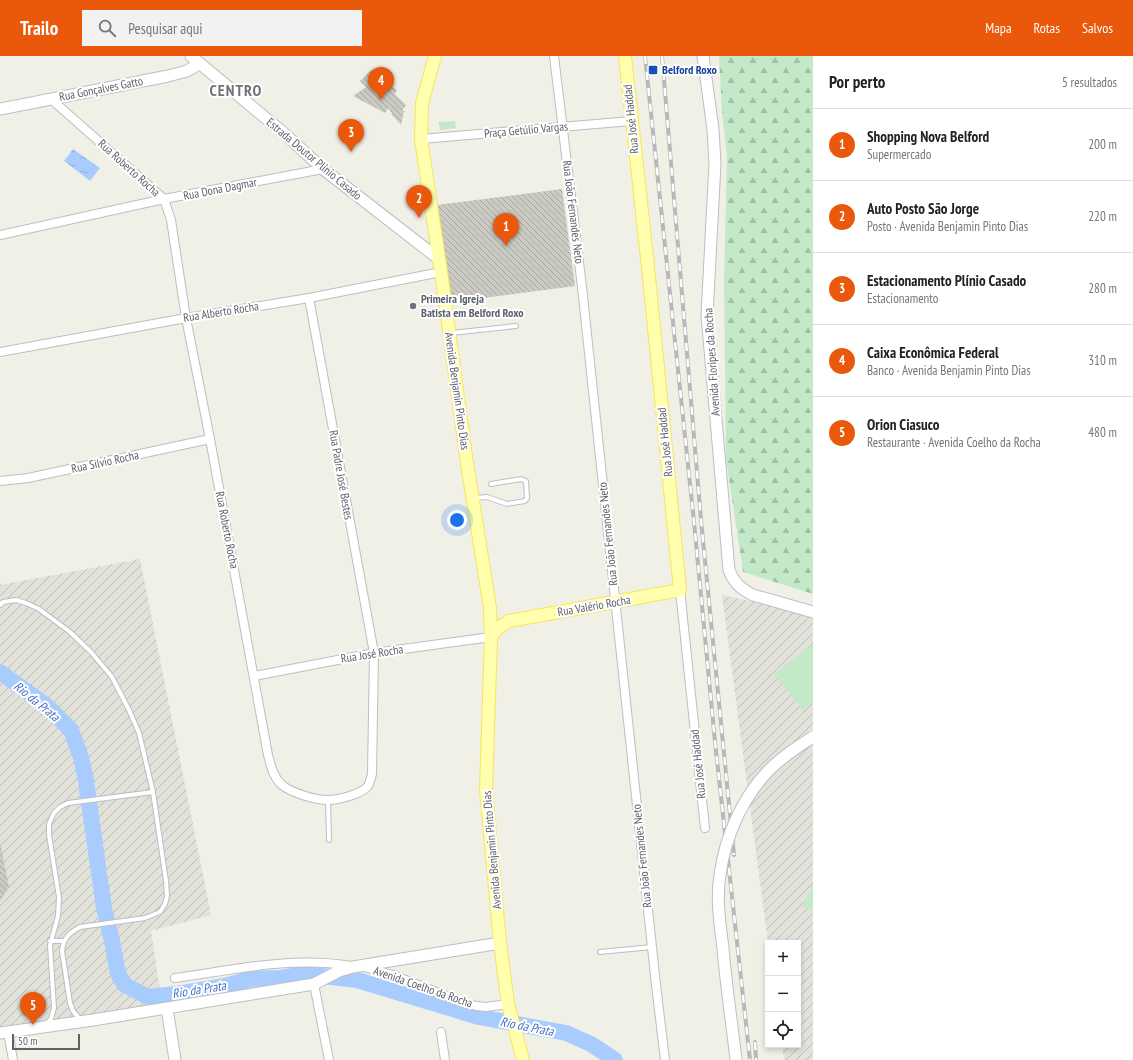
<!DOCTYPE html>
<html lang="pt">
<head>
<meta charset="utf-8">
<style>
	body { margin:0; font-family:"PT Sans Narrow",sans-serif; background:#f2f2f2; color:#222 }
	.controls { position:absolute; right:12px; bottom:12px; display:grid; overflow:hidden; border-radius:0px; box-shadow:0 2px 6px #0003 }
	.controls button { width:36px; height:36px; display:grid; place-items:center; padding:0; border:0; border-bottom:1px solid #e0e0e0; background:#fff; color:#222; font:20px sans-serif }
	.scale { position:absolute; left:12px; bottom:10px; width:68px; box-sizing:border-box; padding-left:4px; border:2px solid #5e6168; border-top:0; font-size:11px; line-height:14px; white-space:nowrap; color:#5e6168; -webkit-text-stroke:3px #fff; paint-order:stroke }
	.you { position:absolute; left:457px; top:464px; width:14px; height:14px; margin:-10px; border:3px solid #fff; border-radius:50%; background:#1a73e8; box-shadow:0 0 0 6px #1a73e833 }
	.badge { display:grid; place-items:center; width:26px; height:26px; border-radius:50%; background:#ea580c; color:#fff; font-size:13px; font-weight:700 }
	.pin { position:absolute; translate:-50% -33px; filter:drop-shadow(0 1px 2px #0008) }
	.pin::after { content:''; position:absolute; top:21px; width:14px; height:12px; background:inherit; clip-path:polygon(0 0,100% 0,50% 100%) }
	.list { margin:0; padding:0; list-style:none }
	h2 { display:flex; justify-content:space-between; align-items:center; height:52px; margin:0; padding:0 16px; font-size:17px }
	h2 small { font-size:13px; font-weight:400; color:#767676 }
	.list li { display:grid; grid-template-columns:26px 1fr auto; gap:12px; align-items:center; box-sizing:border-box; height:72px; padding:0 16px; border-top:1px solid #e0e0e0 }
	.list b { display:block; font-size:15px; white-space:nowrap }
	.list p { margin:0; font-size:13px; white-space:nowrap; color:#767676 }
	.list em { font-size:13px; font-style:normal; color:#767676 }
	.icon { flex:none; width:22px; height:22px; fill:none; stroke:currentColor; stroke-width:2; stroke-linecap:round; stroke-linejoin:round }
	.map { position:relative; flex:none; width:813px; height:1004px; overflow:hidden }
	header { display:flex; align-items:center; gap:24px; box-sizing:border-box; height:56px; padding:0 20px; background:#ea580c; color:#fff }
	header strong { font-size:19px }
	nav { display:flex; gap:22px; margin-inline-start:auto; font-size:14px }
	.search { width:280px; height:36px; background:#f2f2f2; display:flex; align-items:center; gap:10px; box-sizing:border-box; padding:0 14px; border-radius:0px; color:#767676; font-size:15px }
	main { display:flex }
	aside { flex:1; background:#fff }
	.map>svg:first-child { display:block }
	.industrial { fill:url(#industrial-furrows) }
	.grass { fill:#c3e9c9 }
	.forest { fill:url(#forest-firs) }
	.park { fill:url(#park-tufts) }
	.water { fill:url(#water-ripples) }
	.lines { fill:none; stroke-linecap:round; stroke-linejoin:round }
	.river { stroke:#a9ccff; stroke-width:16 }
	.building { fill:url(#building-back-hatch) }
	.lane-casing { stroke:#bbbec3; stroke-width:6 }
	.street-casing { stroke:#bbbec3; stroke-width:10 }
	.secondary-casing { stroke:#bcbec5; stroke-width:13 }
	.primary-casing { stroke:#f7e55a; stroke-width:14 }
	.lane { stroke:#fff; stroke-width:4 }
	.street { stroke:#fff; stroke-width:8 }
	.secondary { stroke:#fff; stroke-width:11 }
	.primary { stroke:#ffffae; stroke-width:12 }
	.rail-casing { stroke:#b8b8b9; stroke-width:4 }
	.rail { stroke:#fff; stroke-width:2.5; stroke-dasharray:8; stroke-linecap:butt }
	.secondary-bridge-casing { stroke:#bcbec5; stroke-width:13; stroke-linecap:butt }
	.secondary-bridge { stroke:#fff; stroke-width:11 }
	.transit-dot { fill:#1a4fb4; stroke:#fff; stroke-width:1.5 }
	.worship-dot { fill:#6b7280; stroke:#fff; stroke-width:1.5 }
	.labels { text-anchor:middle; stroke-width:4; stroke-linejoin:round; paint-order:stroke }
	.transit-label { font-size:12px; font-weight:bold; fill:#164399; stroke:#fff; text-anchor:start }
	.street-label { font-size:12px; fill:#5e6168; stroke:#fff }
	.worship-label { font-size:12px; font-weight:bold; fill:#5b616d; stroke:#fff; text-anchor:start }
	.water-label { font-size:13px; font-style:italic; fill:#4570c9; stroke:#fff }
	.district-label { font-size:16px; font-weight:bold; letter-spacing:1px; fill:#6f737a; stroke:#fff }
</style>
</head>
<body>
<header>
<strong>Trailo</strong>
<div class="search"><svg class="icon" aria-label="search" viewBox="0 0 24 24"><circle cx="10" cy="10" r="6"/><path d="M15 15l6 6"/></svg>Pesquisar aqui</div>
<nav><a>Mapa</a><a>Rotas</a><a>Salvos</a></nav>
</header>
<main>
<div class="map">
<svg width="813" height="1004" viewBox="0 0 813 1004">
	<defs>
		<pattern id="industrial-furrows" width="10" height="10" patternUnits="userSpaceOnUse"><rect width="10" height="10" fill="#e2e2db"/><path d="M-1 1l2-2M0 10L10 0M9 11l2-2" fill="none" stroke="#babbb5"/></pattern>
		<pattern id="forest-firs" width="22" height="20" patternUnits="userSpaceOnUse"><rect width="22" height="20" fill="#c3e9c9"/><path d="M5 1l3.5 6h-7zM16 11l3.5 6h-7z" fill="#a2c0a7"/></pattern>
		<pattern id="park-tufts" width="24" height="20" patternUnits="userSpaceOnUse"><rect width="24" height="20" fill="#c3e9c9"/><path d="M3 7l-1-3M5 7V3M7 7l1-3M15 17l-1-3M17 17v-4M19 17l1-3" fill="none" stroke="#a2c0a7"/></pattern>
		<pattern id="water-ripples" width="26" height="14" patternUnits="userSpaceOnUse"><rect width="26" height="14" fill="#a9ccff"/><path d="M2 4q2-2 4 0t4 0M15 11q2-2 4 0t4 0" fill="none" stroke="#8da9d2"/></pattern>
		<pattern id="building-back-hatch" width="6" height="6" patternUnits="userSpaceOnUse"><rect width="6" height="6" fill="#cccbc3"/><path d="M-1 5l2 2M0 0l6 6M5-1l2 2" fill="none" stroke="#a9a8a2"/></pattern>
	</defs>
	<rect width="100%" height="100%" fill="#f1f0e7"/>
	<path class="industrial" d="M140,503L211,859L151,875L163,955L0,974V529Z
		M722,539L813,559V1004H784L782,989H798V887H768Z"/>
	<path class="grass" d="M813,588V646L803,654L774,618Z
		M813,829V855L802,850Z"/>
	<path class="forest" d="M719,0H813V538L743,516L726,403L724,225L727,100L722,57Z"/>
	<path class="park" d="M455,65L456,72L440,74L439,66Z"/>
	<path class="water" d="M73,93L100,112L90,125L64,105Z"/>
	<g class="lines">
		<path class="river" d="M0,616L47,650L71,674L81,701L86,725L104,852L112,885L118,918L125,929L148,941L177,938L225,930L250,923L280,922L305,918L357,924L479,961L566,977L591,988L615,1004"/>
	</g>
	<path class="building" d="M371,14L380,23L383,22L397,34L395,38L406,49L402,55H404L401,69L391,58L392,57L388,52L385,57L353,40L366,31L360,25Z
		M562,133L575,230L451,246L437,149Z
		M0,787L9,831L0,845Z"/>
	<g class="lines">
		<defs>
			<path id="lane" d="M451,277L516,270
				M474,442L487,441L507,448L525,445L527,442L526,425L521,423L491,428
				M0,549L3,546L16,544L26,547L39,553L70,576L91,596L112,621L129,654L139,677L153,736L166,825L167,840L165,848L160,856L145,862L80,871C69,877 63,883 62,895L70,947L73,955L79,962L83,963
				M328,744L329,784
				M50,885H64
				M600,896L652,891
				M47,967L51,963L54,952L50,889L58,860L59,841L49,779V768L54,757L60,751L68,747L153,736"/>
			<path id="street" d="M554,0L582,231L656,929L665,1004
				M51,43L164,143L171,164L186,262L210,383L268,699C271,710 273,721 282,729C292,737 315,744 328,744C338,744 362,738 368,730C370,726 371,722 372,718L374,597L309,242
				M421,83L631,65
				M0,179L164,143L323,113
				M0,296L186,262L309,242L441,216
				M0,425L28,422L210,383
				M680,534L705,772
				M254,620L374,597L491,581
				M364,911L393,919L459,945L476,950L486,951L508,948
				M175,922C233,914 292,900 351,910
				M314,928L329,1004
				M8,976L13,1004
				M441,976L445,1004"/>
			<path id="secondary" d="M191,0L286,79L323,113L439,203
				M703,0L713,73L715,108L707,259L729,514C734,527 741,533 753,539L813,556
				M0,53L168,20L187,15L199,8
				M167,952L175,1004
				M0,977L93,964L314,928L339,915L353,911L500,887"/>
			<path id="primary" d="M435,0L422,47L421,83L441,216L467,407L490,552L491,581L486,734L500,887L508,948L523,1004
				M491,581L498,572L509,565L680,534L648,211L625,0"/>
		</defs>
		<use href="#lane" class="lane-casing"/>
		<use href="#street" class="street-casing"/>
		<use href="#secondary" class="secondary-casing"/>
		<use href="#primary" class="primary-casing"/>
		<use href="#lane" class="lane"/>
		<use href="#street" class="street"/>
		<use href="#secondary" class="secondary"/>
		<use href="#primary" class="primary"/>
		<defs>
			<path id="rail" d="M645,0L694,466L715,686L750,1004
				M662,0L701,464L734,799
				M755,986L756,1004"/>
		</defs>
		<use href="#rail" class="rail-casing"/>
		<use href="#rail" class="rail"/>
		<defs>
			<path id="secondary-bridge" d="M736,1004C732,967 726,930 723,892C720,868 716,844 720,819C725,781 742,742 769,714C782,701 797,691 813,681"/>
		</defs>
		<use href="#secondary-bridge" class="secondary-bridge-casing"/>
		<use href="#secondary-bridge" class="secondary-bridge"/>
	</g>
	<rect class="transit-dot" x="648" y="9" width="10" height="10" rx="2"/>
	<circle class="worship-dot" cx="413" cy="250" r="4"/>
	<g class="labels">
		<g class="transit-label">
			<text x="662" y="18">Belford Roxo</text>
		</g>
		<g class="street-label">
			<text transform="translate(101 33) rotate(-11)" y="4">Rua Gonçalves Gatto</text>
			<text transform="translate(631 63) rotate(-96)" y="4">Rua José Haddad</text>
			<text transform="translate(526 74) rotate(-5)" y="4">Praça Getúlio Vargas</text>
			<text transform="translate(314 103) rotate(40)" y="4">Estrada Doutor Plínio Casado</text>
			<text transform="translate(129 112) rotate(42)" y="4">Rua Roberto Rocha</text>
			<text transform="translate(220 133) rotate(-11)" y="4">Rua Dona Dagmar</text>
			<text transform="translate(573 156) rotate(83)" y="4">Rua João Fernandes Neto</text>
			<text transform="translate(221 256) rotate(-9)" y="4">Rua Alberto Rocha</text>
			<text transform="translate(712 306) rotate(-94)" y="4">Avenida Floripes da Rocha</text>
			<text transform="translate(457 335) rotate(82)" y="4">Avenida Benjamin Pinto Dias</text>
			<text transform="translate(665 386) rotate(-96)" y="4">Rua José Haddad</text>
			<text transform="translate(105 406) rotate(-12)" y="4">Rua Silvio Rocha</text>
			<text transform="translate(341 419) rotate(80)" y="4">Rua Padre José Bestes</text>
			<text transform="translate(227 474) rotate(79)" y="4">Rua Roberto Rocha</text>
			<text transform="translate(608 478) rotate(-96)" y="4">Rua João Fernandes Neto</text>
			<text transform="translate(594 550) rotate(-10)" y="4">Rua Valério Rocha</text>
			<text transform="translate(372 598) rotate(-9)" y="4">Rua José Rocha</text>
			<text transform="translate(698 708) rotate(-96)" y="4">Rua José Haddad</text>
			<text transform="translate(492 794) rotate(-95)" y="4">Avenida Benjamin Pinto Dias</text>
			<text transform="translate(642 800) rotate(-96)" y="4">Rua João Fernandes Neto</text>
			<text transform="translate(423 931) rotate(19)" y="4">Avenida Coelho da Rocha</text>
		</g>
		<g class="worship-label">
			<text x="421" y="247">Primeira Igreja<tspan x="421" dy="14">Batista em Belford Roxo</tspan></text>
		</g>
		<g class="water-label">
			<text transform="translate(37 645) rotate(39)" y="5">Rio da Prata</text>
			<text transform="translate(199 933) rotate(-9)" y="5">Rio da Prata</text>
			<text transform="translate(527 970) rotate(11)" y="5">Rio da Prata</text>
		</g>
		<g class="district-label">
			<text x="236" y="40">CENTRO</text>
		</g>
	</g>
</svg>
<div class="controls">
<button>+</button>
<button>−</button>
<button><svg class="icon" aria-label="locate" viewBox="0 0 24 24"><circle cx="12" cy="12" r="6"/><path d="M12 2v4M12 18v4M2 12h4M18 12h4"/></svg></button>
</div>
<div class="scale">50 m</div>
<div class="you"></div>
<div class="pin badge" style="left:506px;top:190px">1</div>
<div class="pin badge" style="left:419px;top:162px">2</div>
<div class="pin badge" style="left:351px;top:96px">3</div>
<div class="pin badge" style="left:381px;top:44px">4</div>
<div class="pin badge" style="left:33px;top:969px">5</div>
</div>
<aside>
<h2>Por perto<small>5 resultados</small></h2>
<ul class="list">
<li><span class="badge">1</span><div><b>Shopping Nova Belford</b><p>Supermercado</p></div><em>200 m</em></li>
<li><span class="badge">2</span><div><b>Auto Posto São Jorge</b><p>Posto · Avenida Benjamin Pinto Dias</p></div><em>220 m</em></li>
<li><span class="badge">3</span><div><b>Estacionamento Plínio Casado</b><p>Estacionamento</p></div><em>280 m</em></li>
<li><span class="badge">4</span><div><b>Caixa Econômica Federal</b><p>Banco · Avenida Benjamin Pinto Dias</p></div><em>310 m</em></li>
<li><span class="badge">5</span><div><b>Orion Ciasuco</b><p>Restaurante · Avenida Coelho da Rocha</p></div><em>480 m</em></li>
</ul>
</aside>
</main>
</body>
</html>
